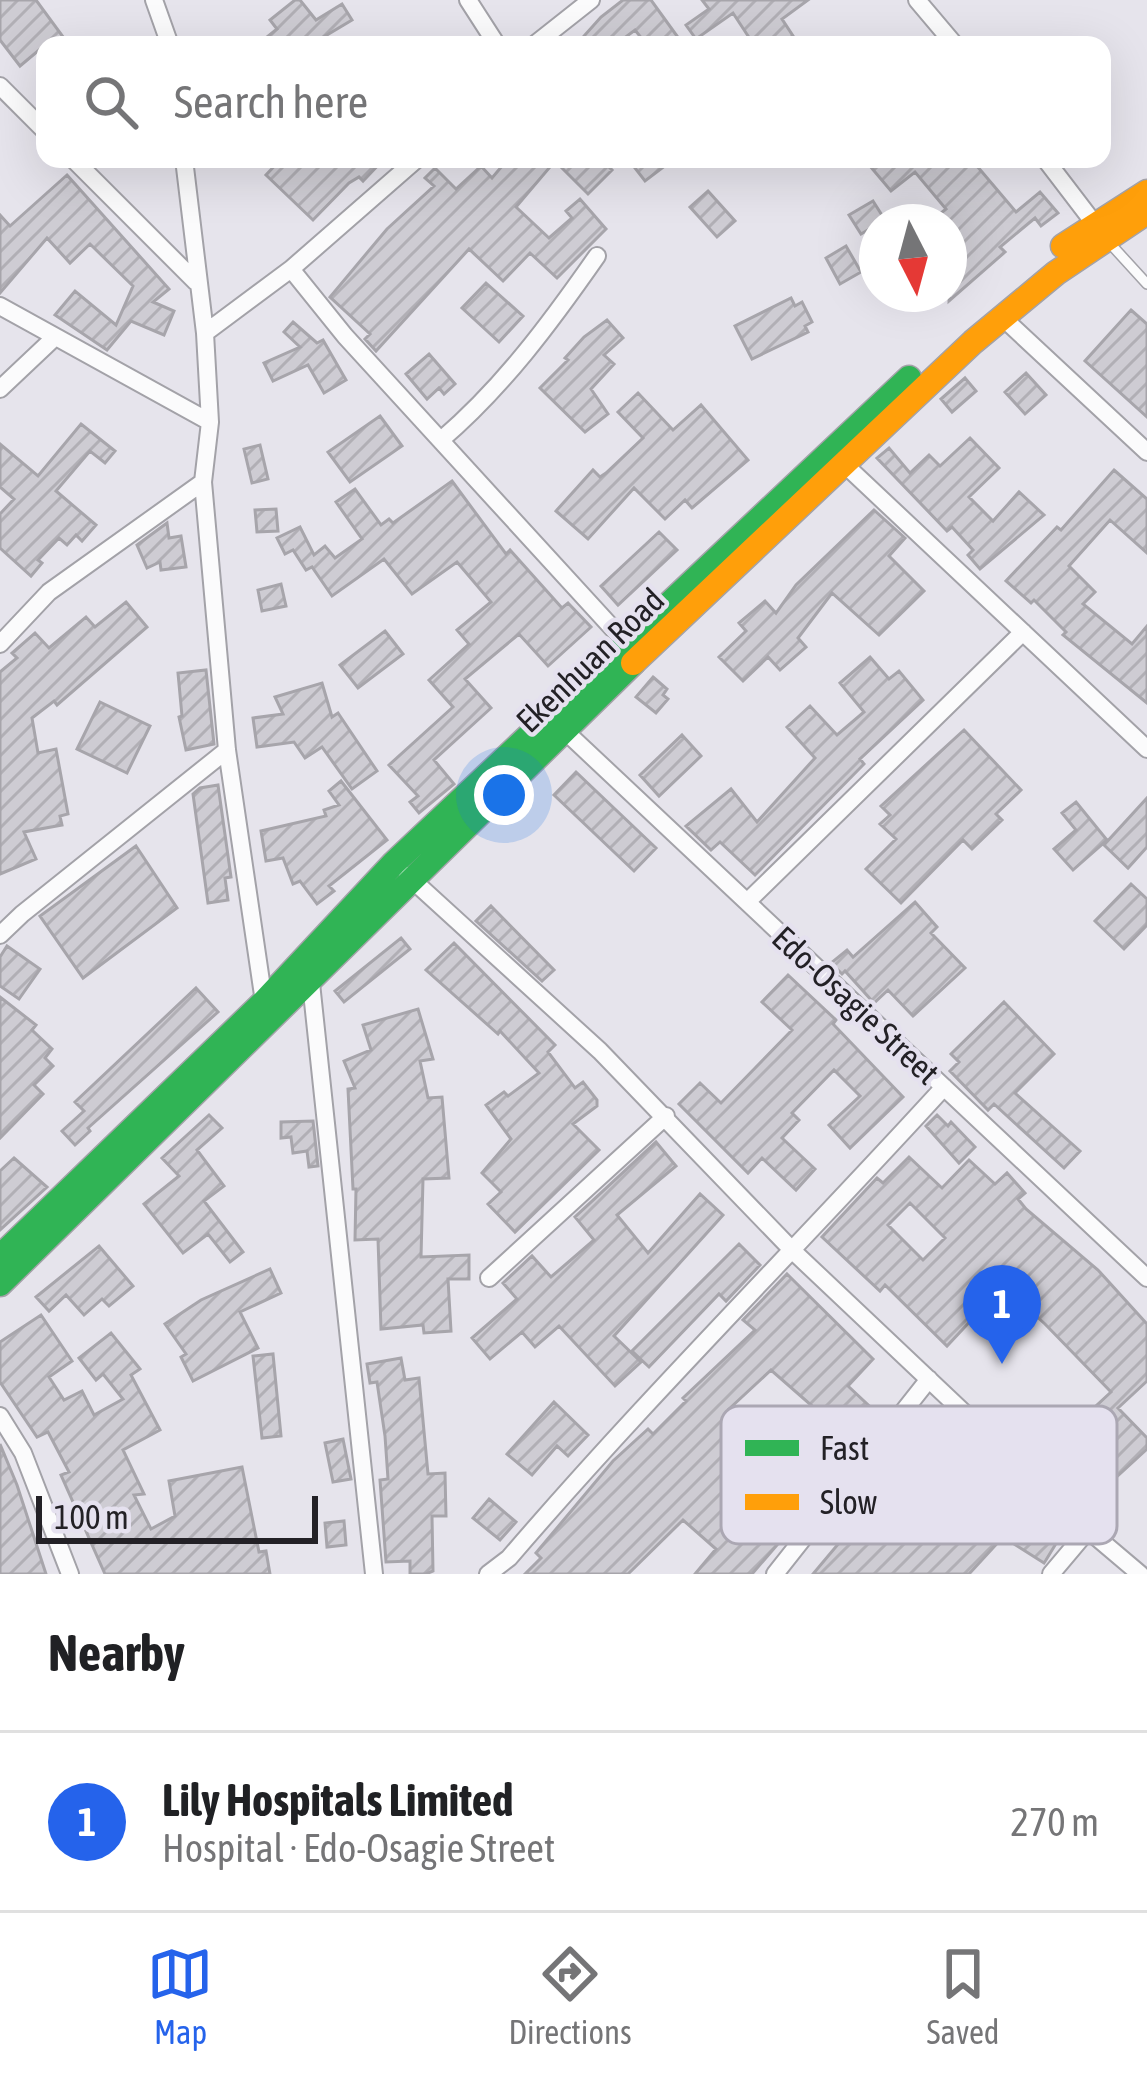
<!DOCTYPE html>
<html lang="en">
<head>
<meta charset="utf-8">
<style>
	body { margin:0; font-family:"Asap Condensed",sans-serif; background:#f6f6f6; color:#202124 }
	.compass { position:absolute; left:859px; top:204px; width:108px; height:108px; border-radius:50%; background:#fff; box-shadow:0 12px 48px #0002; rotate:174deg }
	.scale { position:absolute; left:36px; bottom:30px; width:282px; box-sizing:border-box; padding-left:12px; border:6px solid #232126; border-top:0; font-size:33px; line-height:42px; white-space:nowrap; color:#232126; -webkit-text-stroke:9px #e5e1ef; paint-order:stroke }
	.you { position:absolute; left:504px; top:795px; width:42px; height:42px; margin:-30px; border:9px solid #fff; border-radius:50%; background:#1a73e8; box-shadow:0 0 0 18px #1a73e833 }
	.badge { display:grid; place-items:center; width:78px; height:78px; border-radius:50%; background:#2563eb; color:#fff; font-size:39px; font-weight:700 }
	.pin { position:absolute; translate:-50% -99px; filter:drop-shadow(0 3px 6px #0008) }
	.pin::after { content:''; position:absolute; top:63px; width:42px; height:36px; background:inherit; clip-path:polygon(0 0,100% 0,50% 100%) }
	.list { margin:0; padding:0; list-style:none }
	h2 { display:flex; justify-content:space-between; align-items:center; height:156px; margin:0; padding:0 48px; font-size:51px }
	h2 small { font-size:39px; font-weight:400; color:#757577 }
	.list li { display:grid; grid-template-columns:78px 1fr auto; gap:36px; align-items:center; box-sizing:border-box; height:180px; padding:0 48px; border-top:3px solid #e0e0e0 }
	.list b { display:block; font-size:45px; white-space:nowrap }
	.list p { margin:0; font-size:39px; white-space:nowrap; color:#757577 }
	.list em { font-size:39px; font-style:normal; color:#757577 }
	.icon { flex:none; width:66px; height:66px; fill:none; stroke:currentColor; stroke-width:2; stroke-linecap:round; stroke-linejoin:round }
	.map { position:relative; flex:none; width:1147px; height:1574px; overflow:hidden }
	.search { position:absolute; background:#fff; box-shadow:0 12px 48px #0002; left:36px; right:36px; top:36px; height:132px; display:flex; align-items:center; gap:30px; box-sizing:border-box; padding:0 42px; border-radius:24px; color:#757577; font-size:45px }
	.sheet { height:336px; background:#fff }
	nav { display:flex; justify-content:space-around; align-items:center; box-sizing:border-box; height:168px; border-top:3px solid #e0e0e0; background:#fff; font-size:33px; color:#757577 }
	nav a { display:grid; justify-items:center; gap:6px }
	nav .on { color:#2563eb }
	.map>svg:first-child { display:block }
	.building { fill:url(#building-hatch); stroke:#a7a5ab; stroke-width:3; fill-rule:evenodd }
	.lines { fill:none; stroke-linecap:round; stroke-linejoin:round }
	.lane-casing { stroke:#a3a2a8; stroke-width:12 }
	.street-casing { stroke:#a3a2a8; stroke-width:20 }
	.fast-casing { stroke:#a3a2a8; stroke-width:27 }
	.slow-casing { stroke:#a3a2a8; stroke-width:27 }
	.lane { stroke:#fbfbfc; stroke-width:9 }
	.street { stroke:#fbfbfc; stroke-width:16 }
	.fast { stroke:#30b455; stroke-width:24 }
	.slow { stroke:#ff9f0a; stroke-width:24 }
	.labels { text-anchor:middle; stroke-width:9; stroke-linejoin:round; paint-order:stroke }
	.street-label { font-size:33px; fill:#232126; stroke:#e5e1ef }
	.key { fill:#e5e1ef; stroke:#aba7b3; stroke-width:3 }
	.key-label { font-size:33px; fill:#232126 }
</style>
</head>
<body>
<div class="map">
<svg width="1147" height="1574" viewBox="0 0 1147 1574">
	<defs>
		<pattern id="building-hatch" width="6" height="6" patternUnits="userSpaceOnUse" patternTransform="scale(3)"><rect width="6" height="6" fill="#ceccd3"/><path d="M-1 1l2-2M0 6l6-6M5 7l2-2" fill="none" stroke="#b1afb5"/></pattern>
	</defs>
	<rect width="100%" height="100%" fill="#e6e4ec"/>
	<path class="building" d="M0,0H36L69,45H45L20,66L0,40Z
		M295,0H300L316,20L342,4L352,20L322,38L327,45H257L277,29L270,20Z
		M623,0H651L677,36L665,45H647L635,30L615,45H576L601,17Z
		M702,0H808L782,19L799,45H754L733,13L696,39L686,25L709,9Z
		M281,159H384L363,181L359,177L349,183L313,220L266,175Z
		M508,159H541L550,167L516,207L549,238L572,218L566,211L580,199L606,229L557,278L530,253L503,281L469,249L376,351L365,339L370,334L330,297L387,229L434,186L425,178L435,168L456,189L481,166L492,178Z
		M553,159H601L612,170L588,194Z
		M628,159H674L645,181Z
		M864,159H971L1016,212L1040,192L1058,213L1041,226L1035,218L1000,247L1005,252L949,301V222H930L946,209L915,172L891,191Z
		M67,175L169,289L153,302L174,311L164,335L131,321L107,350L55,315L75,291L116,325L133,286L90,244L70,263L47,238L0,293V215L10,226Z
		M708,191L735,221L717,237L690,207Z
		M873,201L885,220L861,234L849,215Z
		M846,246L861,272L840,284L826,258Z
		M486,283L523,316L499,342L462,308Z
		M791,298L795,306L802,302L812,322L805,326L808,332L752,359L735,326Z
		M1131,310L1147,324V417L1085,361Z
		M607,320L623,338L604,355L614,364L591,389L608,414L585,432L540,388L568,360L565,358L584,337Z
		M293,322L317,343L323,340L346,380L324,393L308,365L273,381L264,363L300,347L284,332Z
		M429,354L455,384L444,394L439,388L427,399L406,374Z
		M1026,373L1046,395L1025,414L1005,392Z
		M965,378L976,391L952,412L941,399Z
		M638,393L673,430L701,405L748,460L692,508L685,500L665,519L634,488L588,539L556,511L593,470L600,477L606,473L643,438L618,412Z
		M380,416L402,446L350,482L328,452Z
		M81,424L115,451L105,463L90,451L56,491L96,525L82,541L76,535L67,545L59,538L38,560L42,563L31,576L0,548V514L14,499L0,487V444L38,476Z
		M970,438L999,468L969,497L993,521L1019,492L1044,515L980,569L968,555L973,550L952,527L947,531L877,458L889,448L910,473L929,455L940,466Z
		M260,445L268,479L252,483L244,449Z
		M1114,470L1147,499V553L1110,520L1069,566L1095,592L1083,604L1132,644L1147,626V703L1063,635L1066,632L1034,600L1031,603L1006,581L1057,527L1061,530Z
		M452,481L506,554L510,550L562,608L568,603L591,627L548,666L519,634L465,679L491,708L434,760L454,784L419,813L410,802L418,796L389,765L453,707L429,680L469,644L457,630L491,602L457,562L412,594L384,559L332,596L312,567L306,570L293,550L285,554L277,538L300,527L314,555L325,546L335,558L362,539L336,502L355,489L381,525L389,519L393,523Z
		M276,509L278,531L257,532L255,510Z
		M874,510L905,538L889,556L924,591L879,635L832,593L798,638L806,647L780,670L768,657L743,681L719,657L746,631L739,623L765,601L776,613L796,585Z
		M167,523L169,538L181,536L186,567L161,570L160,562L147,568L137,545Z
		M659,532L677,550L618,605L601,586Z
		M281,584L286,606L262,611L258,590Z
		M126,602L147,627L57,705L54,701L32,718L38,753L56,749L68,814L60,816L62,825L24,832L36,859L0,874V672L17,658L12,653L35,633L49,648L86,617L95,627Z
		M385,631L403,654L358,688L340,665Z
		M870,657L889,679L899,671L923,700L860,759L864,764L755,875L720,842L711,850L686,826L731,789L757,822L815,758L787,727L810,706L837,735L864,712L840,683Z
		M206,670L214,744L186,750L179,717L182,716L178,673Z
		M653,677L667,689L663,695L668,699L656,713L636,697Z
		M322,683L332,717L338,713L377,771L352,789L322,747L305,758L294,742L257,747L253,718L283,714L275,697Z
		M100,702L150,726L127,773L77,749Z
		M964,730L1021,790L996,814L1002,820L972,849L963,840L901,903L866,869L896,839L880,824L890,815L881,806Z
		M682,735L701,756L659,796L640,775Z
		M576,772L656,848L634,871L554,795Z
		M341,781L387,840L329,886L334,891L317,904L300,881L293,884L283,858L266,861L261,831L326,816L324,810L339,805L329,791Z
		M218,785L231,877L225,878L228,900L208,903L193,794L200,788Z
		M1147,798V847L1128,868L1104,845Z
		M1076,802L1107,840L1073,870L1054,849L1076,830L1062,813Z
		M136,846L177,908L83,978L40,916Z
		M1131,884L1147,899V925L1124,949L1095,921Z
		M915,902L937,927L931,933L965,968L913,1016L888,990L874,1003L845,971L842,974L831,963L847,950L853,957Z
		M491,906L554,970L542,981L476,921Z
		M401,938L410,949L344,1002L335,991Z
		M454,943L555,1045L548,1052L575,1088L583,1082L597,1100V1106L573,1124L599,1150L515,1232L488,1204L501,1192L482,1173L511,1139L486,1105L504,1092L508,1096L539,1073L500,1031L498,1034L426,970Z
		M7,946L40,969L19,999L0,986V957Z
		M788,975L836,1020L833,1024L903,1097L850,1148L829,1125L860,1096L834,1070L792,1113L799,1120L782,1138L815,1169L796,1190L762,1158L748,1173L679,1104L700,1083L721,1103L792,1030L762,1002Z
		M196,988L218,1012L88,1128L90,1131L75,1145L62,1131L84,1111L75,1102Z
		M0,997L36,1025L32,1030L52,1049L45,1058L53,1066L34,1085L43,1094L0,1138Z
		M1004,1002L1054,1054L1015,1093L1080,1151L1064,1168L994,1104L988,1110L950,1071L959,1062L951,1054Z
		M418,1009L433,1059L420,1061L428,1098L442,1097L449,1178L423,1179L421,1257L469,1255V1279H448L451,1331L424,1333L423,1325L381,1329L378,1239L355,1240L356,1189H353L348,1089L355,1088L344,1061L371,1050L363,1025Z
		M209,1115L222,1128L197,1150L224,1186L204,1201L243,1252L230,1262L208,1234L183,1253L144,1204L179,1176L162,1158Z
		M937,1115L948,1126L951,1122L975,1147L959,1163L926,1126Z
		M313,1121L318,1166L309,1167L307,1151L293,1153L291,1137L281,1138V1122Z
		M656,1142L676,1166L617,1215L648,1253L700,1194L723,1215L614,1336L641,1362L615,1386L559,1326L535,1347L522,1332L490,1359L472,1338L517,1299L503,1283L532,1256L551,1277L594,1240L575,1217Z
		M909,1157L942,1188L969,1160L995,1184L1007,1173L1025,1193L1018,1199L1026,1209L1098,1270L1147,1324V1381L1118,1408L1147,1438V1449L1098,1494L1071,1466L1060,1476L1043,1455L1111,1392L1045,1324L1003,1286L947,1346L885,1285L880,1291L822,1237L877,1178L883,1183ZM910,1203L945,1238L923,1260L888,1225Z
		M14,1158L47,1187L0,1230V1171Z
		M739,1244L760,1265L726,1301L719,1294L649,1367L632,1351Z
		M99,1246L133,1286L109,1306L102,1299L84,1315L66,1295L49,1311L36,1297Z
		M270,1269L281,1293L240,1312L258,1348L193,1381L181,1357L186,1354L165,1324L201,1300Z
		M787,1274L873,1359L848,1386L882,1418L859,1447L771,1370L729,1409L768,1450L782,1431L835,1470L783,1538L752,1574H695L716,1549L683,1520L628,1574H525L541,1558L536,1553L613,1461L648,1429L653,1434L686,1401L683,1398L755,1330L743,1320Z
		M41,1315L72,1361L49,1377L64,1400L82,1391L94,1415L123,1399L103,1374L96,1380L79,1358L111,1333L140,1369L131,1375L160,1430L123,1450L144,1494L134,1495L151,1529L175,1516L169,1481L242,1467L259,1552L266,1551L270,1574H105L61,1475L69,1472L48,1432L37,1437L0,1382V1342Z
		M273,1354L281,1436L262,1438L253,1356Z
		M401,1358L405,1380L419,1378L428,1474L445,1473L446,1516H432L433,1571L426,1574H410V1561L386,1562L380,1480L388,1479L385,1436L377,1382L370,1383L367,1364Z
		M554,1402L588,1435L568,1456L557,1446L532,1475L507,1454Z
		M934,1407L975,1451L945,1479L981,1515L1003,1491L1026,1511L1023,1514L1060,1537L1046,1560L1044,1563L1003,1537L969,1574H813L892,1480L884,1473L924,1431L917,1425Z
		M343,1439L351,1479L333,1482L325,1443Z
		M0,1444L17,1485L46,1574H0Z
		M489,1499L516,1522L500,1540L473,1518Z
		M344,1521L346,1545L327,1547L325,1523Z"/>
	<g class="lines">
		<defs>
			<path id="lane" d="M1106,239L1147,284"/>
			<path id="street" d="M154,0L170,45
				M468,0L497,45
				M917,0L955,45
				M534,45L591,0
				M0,86L45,131
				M73,159L196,282
				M184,159L205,333L210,422L203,482L227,750L264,1002
				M1045,159L1100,231
				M291,269L345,336L626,643
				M0,306L210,422
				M1001,316L1147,452
				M205,333L291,269L417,159
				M0,389L54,338
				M441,440C503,387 551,322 597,256
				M842,462L1147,749
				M0,644L49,592L203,482
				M565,731L1147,1278
				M407,875L600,1051L794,1252L1088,1530L1140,1574
				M747,902L1023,632
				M0,935L22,914L227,750
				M311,983L374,1574
				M489,1278L666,1116
				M0,1416L23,1453L70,1574
				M488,1574L509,1558C648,1396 800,1245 944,1087
				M775,1574L929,1379
				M1051,1574L1088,1530"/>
			<path id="fast" d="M0,1257L264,1002L394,863L909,378
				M0,1284L633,663"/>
			<path id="slow" d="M1063,246L1147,192
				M633,663L973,342L1056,273L1147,212"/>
		</defs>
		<use href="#lane" class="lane-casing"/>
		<use href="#street" class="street-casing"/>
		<use href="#fast" class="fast-casing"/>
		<use href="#slow" class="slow-casing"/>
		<use href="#lane" class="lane"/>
		<use href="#street" class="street"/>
		<use href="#fast" class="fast"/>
		<use href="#slow" class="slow"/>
	</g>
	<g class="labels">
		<g class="street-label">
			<text transform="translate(590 660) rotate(-44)" y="12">Ekenhuan Road</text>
			<text transform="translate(856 1005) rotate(43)" y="12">Edo-Osagie Street</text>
		</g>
	</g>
	<rect x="721" y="1406" width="396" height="138" rx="18" class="key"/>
	<rect x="745" y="1440" width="54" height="16" fill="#30b455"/>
	<rect x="745" y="1494" width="54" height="16" fill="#ff9f0a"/>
	<g class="key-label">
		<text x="820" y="1460">Fast</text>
		<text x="820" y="1514">Slow</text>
	</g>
</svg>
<svg class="compass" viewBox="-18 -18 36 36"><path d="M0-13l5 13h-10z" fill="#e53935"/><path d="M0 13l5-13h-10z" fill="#757577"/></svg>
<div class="scale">100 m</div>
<div class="you"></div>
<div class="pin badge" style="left:1002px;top:1364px">1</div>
<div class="search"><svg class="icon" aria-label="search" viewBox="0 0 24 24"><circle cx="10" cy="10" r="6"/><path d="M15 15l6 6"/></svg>Search here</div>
</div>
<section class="sheet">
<h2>Nearby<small></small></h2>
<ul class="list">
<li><span class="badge">1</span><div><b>Lily Hospitals Limited</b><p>Hospital · Edo-Osagie Street</p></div><em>270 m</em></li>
</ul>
</section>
<nav>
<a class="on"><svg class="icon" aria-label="map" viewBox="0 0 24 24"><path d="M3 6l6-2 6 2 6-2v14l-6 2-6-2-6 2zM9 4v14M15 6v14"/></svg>Map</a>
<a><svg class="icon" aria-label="directions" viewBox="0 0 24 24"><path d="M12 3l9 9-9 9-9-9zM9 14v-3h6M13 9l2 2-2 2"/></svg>Directions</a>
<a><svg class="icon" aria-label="saved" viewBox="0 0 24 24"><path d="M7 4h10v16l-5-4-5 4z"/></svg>Saved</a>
</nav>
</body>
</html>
